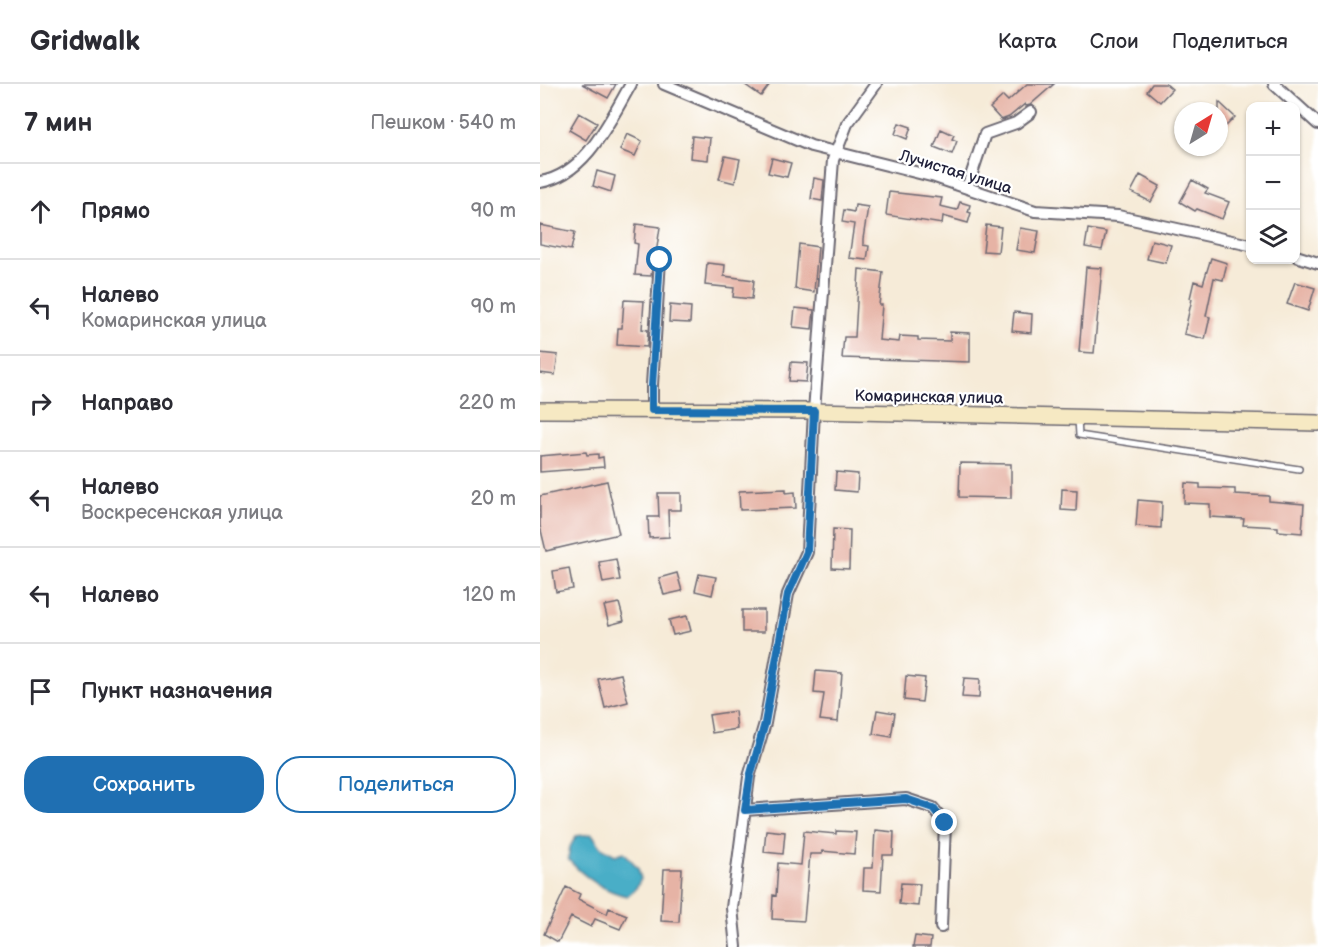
<!DOCTYPE html>
<html lang="ru">
<head>
<meta charset="utf-8">
<style>
	body { margin:0; font-family:"Balsamiq Sans",sans-serif; background:#f2f2f3; color:#2b2b33 }
	.controls { position:absolute; right:18px; top:18px; display:grid; overflow:hidden; border-radius:12px; box-shadow:0 2px 4px #0004 }
	.controls button { width:54px; height:54px; display:grid; place-items:center; padding:0; border:0; border-bottom:2px solid #e1e1e2; background:#fff; color:#2b2b33; font:30px sans-serif }
	.compass { position:absolute; left:634px; top:18px; width:54px; height:54px; border-radius:50%; background:#fff; box-shadow:0 2px 4px #0004; rotate:37deg }
	.stop { position:absolute; width:18px; height:18px; margin:-14px; border:4px solid #1f6fb2; border-radius:50%; background:#fff }
	.stop.end { background:#1f6fb2; border-color:#fff; box-shadow:0 2px 6px #0008 }
	.list { margin:0; padding:0; list-style:none }
	h2 { display:flex; justify-content:space-between; align-items:center; height:78px; margin:0; padding:0 24px; font-size:26px }
	h2 small { font-size:20px; font-weight:400; color:#7c7c81 }
	.list li { display:grid; grid-template-columns:39px 1fr auto; gap:18px; align-items:center; box-sizing:border-box; height:96px; padding:0 24px; border-top:2px solid #e1e1e2 }
	.list b { display:block; font-size:22px; white-space:nowrap }
	.list p { margin:0; font-size:20px; white-space:nowrap; color:#7c7c81 }
	.list em { font-size:20px; font-style:normal; color:#7c7c81 }
	.actions { display:flex; gap:12px; padding:18px 24px }
	.actions a { flex:1; padding:14px 0; border:2px solid #1f6fb2; border-radius:24px; text-align:center; font-size:21px; color:#1f6fb2 }
	.actions .main { background:#1f6fb2; color:#fff }
	.icon { flex:none; width:33px; height:33px; fill:none; stroke:currentColor; stroke-width:2; stroke-linecap:round; stroke-linejoin:round }
	.map { position:relative; flex:none; width:778px; height:863px; overflow:hidden }
	header { display:flex; align-items:center; gap:36px; box-sizing:border-box; height:84px; padding:0 30px; background:#fff; border-bottom:2px solid #e1e1e2 }
	header strong { font-size:28px }
	nav { display:flex; gap:33px; margin-inline-start:auto; font-size:21px }
	main { display:flex }
	aside { flex:1; background:#fff }
	.map>svg:first-child { display:block }
	.water { fill:#48aec7; stroke:#356881; stroke-width:1.5 }
	.building { fill:#e6b3a5 }
	.lines { fill:none; stroke-linecap:round; stroke-linejoin:round }
	.lane-casing { stroke:#6c6872; stroke-width:8 }
	.street-casing { stroke:#6c6872; stroke-width:14 }
	.secondary-casing { stroke:#6c6872; stroke-width:18 }
	.lane { stroke:#fff; stroke-width:5 }
	.street { stroke:#fff; stroke-width:10 }
	.secondary { stroke:#f6e9c3; stroke-width:15 }
	.route { stroke:#1f6fb2; stroke-width:8 }
	.labels { text-anchor:middle; stroke-width:4.5; stroke-linejoin:round; paint-order:stroke }
	.street-label { font-size:16px; fill:#22223b; stroke:#fff }
</style>
</head>
<body>
<header>
<strong>Gridwalk</strong>
<nav><a>Карта</a><a>Слои</a><a>Поделиться</a></nav>
</header>
<main>
<aside>
<h2>7 мин<small>Пешком · 540 m</small></h2>
<ul class="list">
<li><svg class="icon" aria-label="ahead" viewBox="0 0 24 24"><path d="M12 20V5M6 11l6-6 6 6"/></svg><div><b>Прямо</b></div><em>90 m</em></li>
<li><svg class="icon" aria-label="left" viewBox="0 0 24 24"><path d="M17 20v-9H6M10 6l-5 5 5 5"/></svg><div><b>Налево</b><p>Комаринская улица</p></div><em>90 m</em></li>
<li><svg class="icon" aria-label="right" viewBox="0 0 24 24"><path d="M7 20v-9h11M14 6l5 5-5 5"/></svg><div><b>Направо</b></div><em>220 m</em></li>
<li><svg class="icon" aria-label="left" viewBox="0 0 24 24"><path d="M17 20v-9H6M10 6l-5 5 5 5"/></svg><div><b>Налево</b><p>Воскресенская улица</p></div><em>20 m</em></li>
<li><svg class="icon" aria-label="left" viewBox="0 0 24 24"><path d="M17 20v-9H6M10 6l-5 5 5 5"/></svg><div><b>Налево</b></div><em>120 m</em></li>
<li><svg class="icon" aria-label="arrive" viewBox="0 0 24 24"><path d="M6 21V4h12l-3 4 3 4H6"/></svg><div><b>Пункт назначения</b></div></li>
</ul>
<div class="actions"><a class="main">Сохранить</a><a>Поделиться</a></div>
</aside>
<div class="map">
<svg width="778" height="863" viewBox="0 0 778 863">
	<rect width="100%" height="100%" fill="#fff"/>
	<filter id="ink" filterUnits="userSpaceOnUse"><feTurbulence type="fractalNoise" baseFrequency=".0167" numOctaves="2"/><feDisplacementMap in="SourceGraphic" scale="12" xChannelSelector="R" yChannelSelector="G"/><feConvolveMatrix kernelMatrix="1 2 1 2 8 2 1 2 1" color-interpolation-filters="sRGB"/></filter>
	<filter id="wash" filterUnits="userSpaceOnUse"><feTurbulence type="fractalNoise" baseFrequency=".008" numOctaves="4" result="noise"/><feDisplacementMap in="SourceGraphic" scale="24" xChannelSelector="R" yChannelSelector="G"/><feGaussianBlur stdDeviation="1.35" result="paint"/><feColorMatrix in="noise" values="0 0 0 0 0 0 0 0 0 0 0 0 0 0 0 0 0 1.4 0 .05"/><feComposite in="paint" operator="in"/></filter>
	<g filter="url(#wash)">
		<rect width="100%" height="100%" fill="#f6ebd8"/>
		<path class="water" d="M52,750L61,763L75,771L84,768L98,784L101,795L96,804L87,812C64,807 44,793 28,775L30,763L36,752Z"/>
		<g id="blocks">
			<path class="building" d="M42,0H76L68,14Z
				M204,0H230L221,12Z
				M487,0H514L490,21L486,22L485,20L469,33L461,36L450,24L463,12L468,17Z
				M612,0H626L632,5L620,18L607,7Z
				M679,18L695,33L679,49Z
				M39,29L57,39L46,56L29,46Z
				M359,39L371,43L367,55L355,50Z
				M401,45L414,51L412,55L417,57L412,70L394,63Z
				M87,50L102,57L95,72L80,66Z
				M152,52L170,54L168,76L150,74Z
				M185,72L200,75L195,99L179,95Z
				M232,74L251,79L247,93L228,89Z
				M57,87L75,92L71,108L53,102Z
				M600,91L620,102L611,118L591,108Z
				M274,94L284,96L282,117L271,115Z
				M652,96L668,105L665,109L689,118L682,135L657,125L655,127L640,118Z
				M349,108L402,114L400,122L417,126L420,118L430,121L428,128L431,129L428,139L403,132L402,140L346,131Z
				M315,121L328,123L323,155V161L329,162L327,176L309,174L314,140L302,138L304,126L314,128Z
				M96,140L120,143L116,170L113,176L111,192L95,191L98,160L94,159Z
				M0,141L35,148L31,166L0,160Z
				M446,141L461,143L458,168L443,167Z
				M480,144L499,147L495,169L476,166Z
				M548,145L566,148L562,166L545,163Z
				M612,156L631,161L626,179L607,175Z
				M259,160L278,163L274,208L255,205Z
				M671,174L687,179L683,196L674,194L666,232L670,233L665,255L644,250L652,215L650,214L654,197L663,200Z
				M167,179L185,181L184,192L214,196L212,215L193,213L194,204L165,201Z
				M546,183L562,184L554,269L539,268Z
				M319,185L343,188L339,221H342L339,256L359,258L360,252L378,253V256L410,257V248L430,249V278L302,274L304,253H315Z
				M755,198L775,204L768,227L747,220Z
				M84,216L104,217L102,245L108,246L107,263L77,261L78,244H82Z
				M130,221L151,223L150,239L129,238Z
				M255,224L274,226L272,245L253,243Z
				M474,228L492,230L491,249L472,247Z
				M0,269L18,271L15,291L0,289Z
				M251,278L268,279L266,298L249,297Z
				M46,368L47,371L58,370V374L63,373L64,383L0,388V372Z
				M420,379L471,380V414L419,413Z
				M296,388L318,390L317,408L295,406Z
				M67,397L79,450L6,467L0,442V412Z
				M645,399L660,400V404L695,405V410L729,412V417L764,420L762,449L738,447V443L703,441L704,435L670,433V420L644,419Z
				M246,405V409L255,408L256,424L200,426L199,407Z
				M522,405L537,406L536,427L521,426Z
				M118,409H141V426H128L129,453L109,454L108,433H119Z
				M598,416L622,418L621,444L596,442Z
				M293,445L310,446L309,485L292,484Z
				M76,475L80,496L63,499L59,478Z
				M29,484L33,505L16,508L13,487Z
				M137,489L142,507L124,511L119,494Z
				M159,490L176,493L172,511L155,507Z
				M79,519L84,537L69,541L64,522Z
				M202,526H224V548H202Z
				M147,532L151,547L133,551L129,536Z
				M276,587L302,589L298,638L280,636L284,610L274,609Z
				M81,590L88,618L65,624L58,595Z
				M366,592L385,594L382,618L364,616Z
				M424,594L440,595L439,614L422,613Z
				M337,626L355,629L351,653L333,650Z
				M195,627L197,645L172,649L169,631Z
				M226,746L245,748L243,770L224,768Z
				M335,746L354,748L353,771H343L341,807L323,806L324,784H333Z
				M264,747L296,750V747L316,748L314,770L282,767V770H270L264,837L232,835L233,811L236,812L238,779L261,781Z
				M124,785H142L139,838L121,837Z
				M361,799L380,800L378,822L359,820Z
				M26,803L40,810L38,815L67,830L69,824L87,831L80,845L55,835L51,843L31,833L18,858L4,850Z
				M375,852L391,854L390,863H373Z"/>
		</g>
	</g>
	<g filter="url(#ink)">
		<use href="#blocks" fill-opacity="0" stroke="#6c6872" stroke-width="1.5"/>
		<g class="lines">
			<defs>
				<path id="lane" d="M538,335L539,351L759,385"/>
				<path id="street" d="M124,0L271,62L395,93L495,127L578,132L710,161
					M734,0L778,40
					M0,98C46,91 70,36 91,0
					M427,104L445,50L476,39L491,28
					M756,172L778,179
					M112,326V301L120,176
					M205,726L366,715L393,724L405,739L401,843
					M196,863L192,824L209,693L225,639L248,510L267,468L274,327L293,76L307,40L336,0"/>
				<path id="secondary" d="M0,326L274,327L778,339"/>
			</defs>
			<use href="#lane" class="lane-casing"/>
			<use href="#street" class="street-casing"/>
			<use href="#secondary" class="secondary-casing"/>
			<use href="#lane" class="lane"/>
			<use href="#street" class="street"/>
			<use href="#secondary" class="secondary"/>
		</g>
	</g>
	<g class="lines" filter="url(#ink)">
		<path class="route" d="M120,176L112,302V326L274,327L267,468L248,510L225,639L210,693L205,726L366,715L393,724L405,739"/>
	</g>
	<g class="labels">
		<g class="street-label">
			<text transform="translate(416 87) rotate(17)" y="6">Лучистая улица</text>
			<text transform="translate(389 312) rotate(1)" y="6">Комаринская улица</text>
		</g>
	</g>
</svg>
<div class="controls">
<button>+</button>
<button>−</button>
<button><svg class="icon" aria-label="layers" viewBox="0 0 24 24"><path d="M12 4l9 5-9 5-9-5zM3 14l9 5 9-5"/></svg></button>
</div>
<svg class="compass" viewBox="-18 -18 36 36"><path d="M0-13l5 13h-10z" fill="#e53935"/><path d="M0 13l5-13h-10z" fill="#7c7c81"/></svg>
<div class="stop" style="left:120px;top:176px"></div>
<div class="stop end" style="left:405px;top:739px"></div>
</div>
</main>
</body>
</html>
